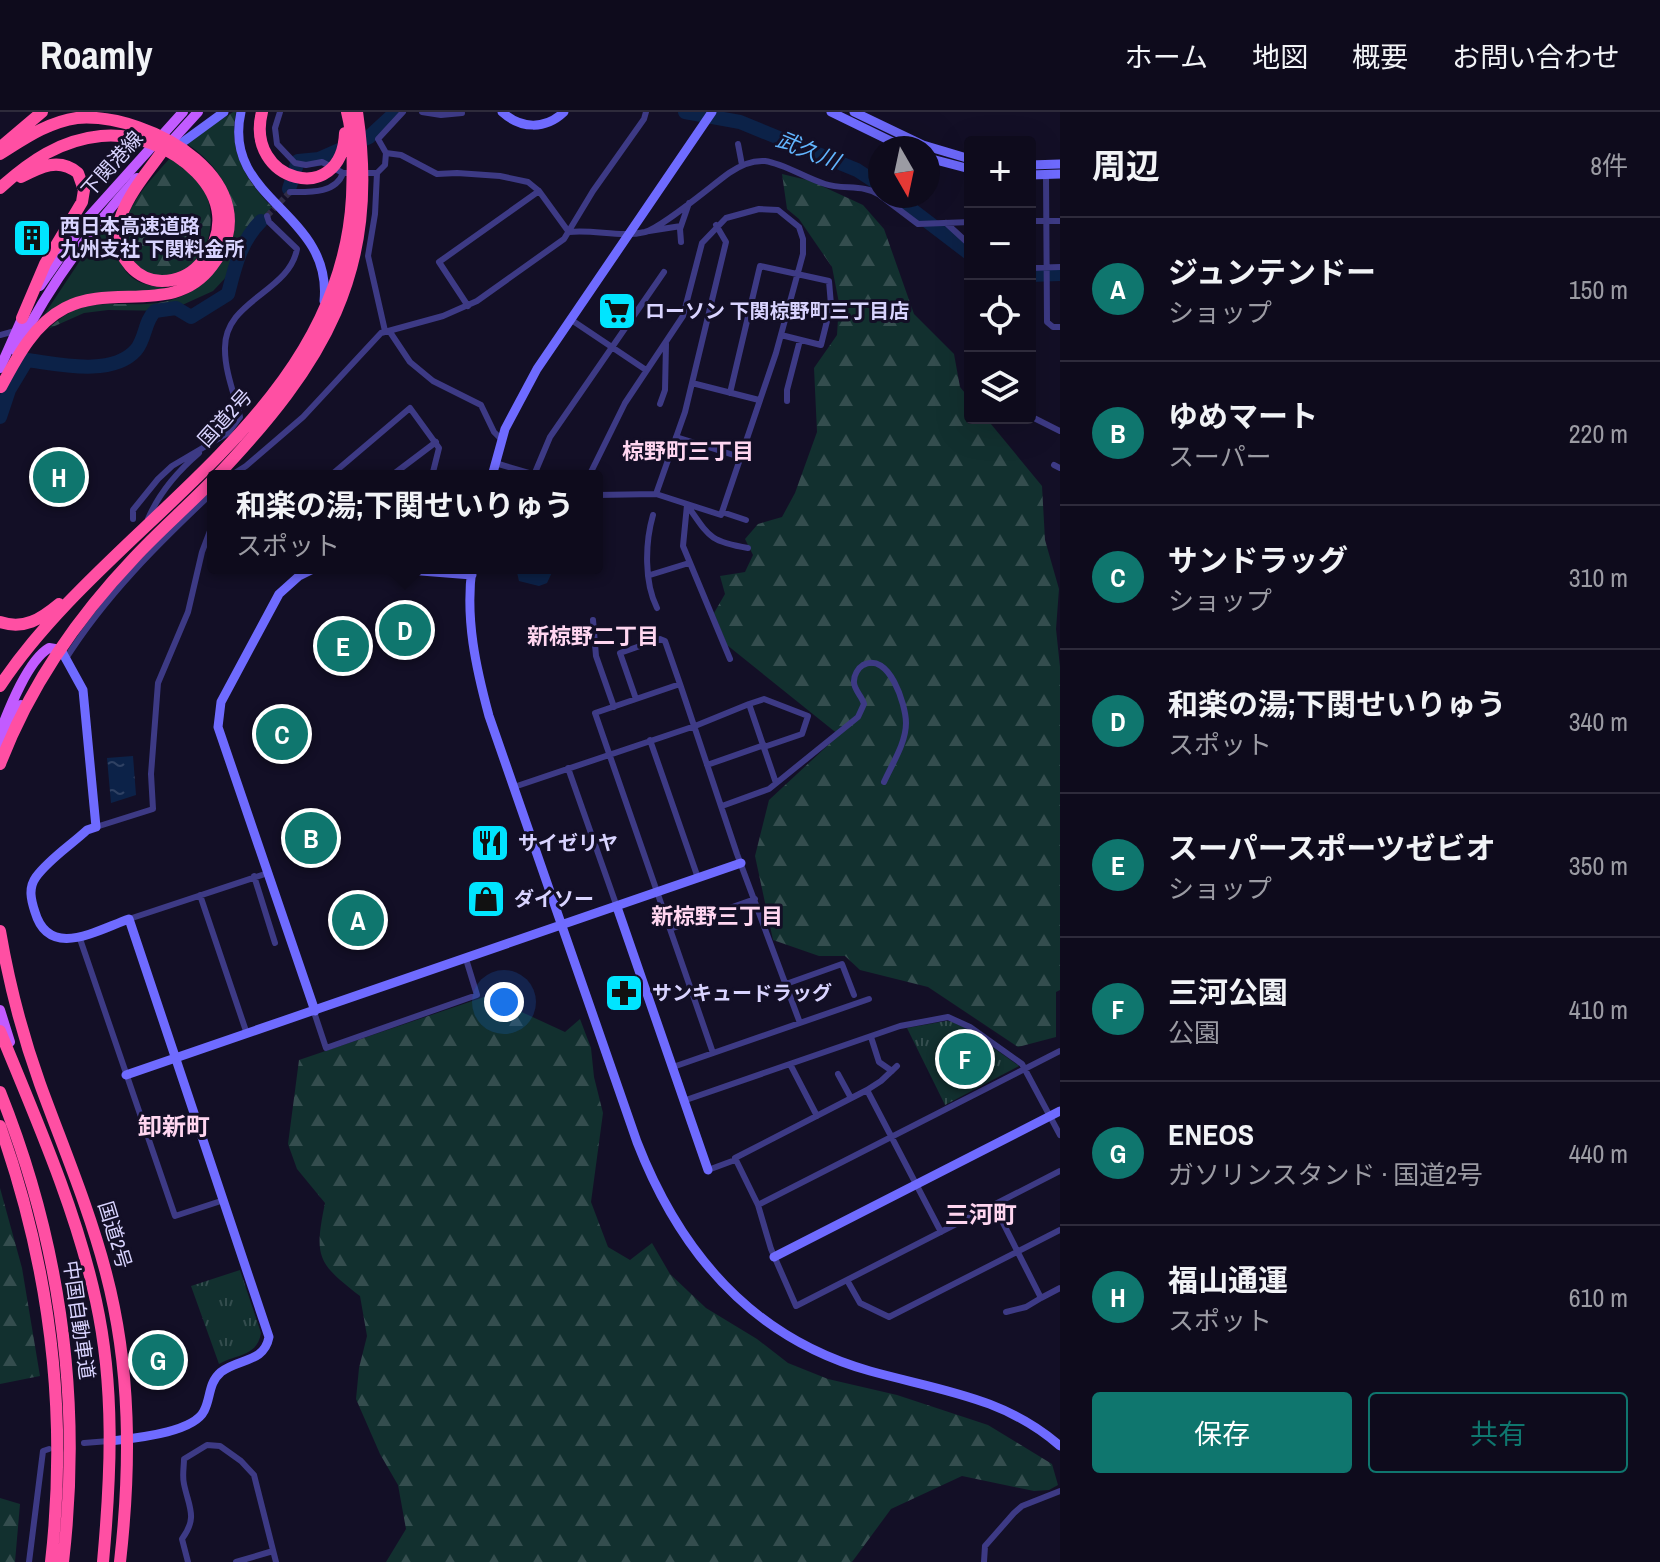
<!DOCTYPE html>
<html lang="ja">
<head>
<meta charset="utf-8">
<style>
	body { margin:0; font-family:"Archivo Narrow","Noto Sans JP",sans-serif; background:#171425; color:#f1f3f6 }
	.controls { position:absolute; right:24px; top:24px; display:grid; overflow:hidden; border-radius:8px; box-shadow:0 8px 32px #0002 }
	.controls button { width:72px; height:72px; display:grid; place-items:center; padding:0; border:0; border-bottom:2px solid #2e2b3b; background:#0e0b1c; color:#f1f3f6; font:40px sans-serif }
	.compass { position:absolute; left:868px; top:24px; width:72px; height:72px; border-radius:50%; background:#0e0b1c; box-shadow:0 8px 32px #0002; rotate:171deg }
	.you { position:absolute; left:504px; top:890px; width:28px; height:28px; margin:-20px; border:6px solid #fff; border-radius:50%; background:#1a73e8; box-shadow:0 0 0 12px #1a73e833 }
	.badge { display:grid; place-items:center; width:52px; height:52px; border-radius:50%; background:#0f766e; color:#fff; font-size:26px; font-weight:700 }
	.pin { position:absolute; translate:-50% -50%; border:4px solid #fff; box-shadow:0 2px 8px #0006 }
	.popup { position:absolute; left:207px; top:358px; width:396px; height:104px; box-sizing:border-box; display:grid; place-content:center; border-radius:8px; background:#0e0b1c; filter:drop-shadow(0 2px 6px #0005); font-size:26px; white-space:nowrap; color:#9b9ba3 }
	.popup b { font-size:30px; color:#f1f3f6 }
	.popup::after { content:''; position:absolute; left:50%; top:100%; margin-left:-16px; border:16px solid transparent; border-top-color:#0e0b1c }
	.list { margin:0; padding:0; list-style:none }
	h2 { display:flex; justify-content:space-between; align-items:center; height:104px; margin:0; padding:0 32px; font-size:34px }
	h2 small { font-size:26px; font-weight:400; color:#9b9ba3 }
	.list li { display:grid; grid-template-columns:52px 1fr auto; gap:24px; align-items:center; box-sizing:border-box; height:144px; padding:0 32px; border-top:2px solid #2e2b3b }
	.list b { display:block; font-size:30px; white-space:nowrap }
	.list p { margin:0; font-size:26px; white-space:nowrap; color:#9b9ba3 }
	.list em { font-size:26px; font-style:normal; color:#9b9ba3 }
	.actions { display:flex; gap:16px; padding:24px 32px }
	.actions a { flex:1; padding:18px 0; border:2px solid #0f766e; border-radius:8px; text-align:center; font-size:28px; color:#0f766e }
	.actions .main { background:#0f766e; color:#fff }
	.icon { flex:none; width:44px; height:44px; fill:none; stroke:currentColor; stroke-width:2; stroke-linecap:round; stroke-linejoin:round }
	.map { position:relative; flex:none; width:1060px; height:1450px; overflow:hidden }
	header { display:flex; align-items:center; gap:48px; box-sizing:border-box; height:112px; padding:0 40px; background:#0e0b1c; border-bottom:2px solid #2e2b3b }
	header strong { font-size:38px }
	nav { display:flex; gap:44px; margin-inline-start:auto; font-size:28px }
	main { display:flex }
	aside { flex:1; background:#0e0b1c }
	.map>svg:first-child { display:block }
	.grass { fill:#12302f }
	.forest { fill:url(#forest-firs) }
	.park { fill:url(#park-tufts) }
	.water { fill:url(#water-ripples) }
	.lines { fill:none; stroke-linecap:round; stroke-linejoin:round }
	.river { stroke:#0c2248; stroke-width:14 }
	.street-tunnel { stroke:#312d47; stroke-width:6; stroke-dasharray:6 3; stroke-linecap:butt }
	.street { stroke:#3d3a85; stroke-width:6 }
	.secondary { stroke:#6f6bff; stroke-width:9 }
	.primary { stroke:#c25bff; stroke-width:10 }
	.highway { stroke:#ff4fa3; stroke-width:12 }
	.labels { text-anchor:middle; stroke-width:6; stroke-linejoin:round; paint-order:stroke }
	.street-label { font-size:20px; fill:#d9d4ff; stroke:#130f26 }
	.poi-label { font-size:20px; font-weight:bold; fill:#d9d4ff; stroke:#130f26; text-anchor:start }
	.water-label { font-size:22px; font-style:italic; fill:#62b6ff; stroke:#130f26 }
	.neighbourhood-label { font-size:22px; font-weight:bold; fill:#ffd6f0; stroke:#130f26 }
	.quarter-label { font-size:24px; font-weight:bold; fill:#ffd6f0; stroke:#130f26 }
</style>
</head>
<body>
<header>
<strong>Roamly</strong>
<nav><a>ホーム</a><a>地図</a><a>概要</a><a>お問い合わせ</a></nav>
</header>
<main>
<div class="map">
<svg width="1060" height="1450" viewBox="0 0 1060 1450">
	<defs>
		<pattern id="forest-firs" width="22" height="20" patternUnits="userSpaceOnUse" patternTransform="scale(2)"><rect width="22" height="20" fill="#12302f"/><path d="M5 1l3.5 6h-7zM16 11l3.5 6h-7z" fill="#344d4e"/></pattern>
		<pattern id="park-tufts" width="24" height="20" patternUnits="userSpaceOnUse" patternTransform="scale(2)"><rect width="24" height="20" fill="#12302f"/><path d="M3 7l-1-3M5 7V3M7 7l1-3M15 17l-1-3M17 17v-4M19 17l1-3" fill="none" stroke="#344d4e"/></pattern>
		<pattern id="water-ripples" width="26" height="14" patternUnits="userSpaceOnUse" patternTransform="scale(2)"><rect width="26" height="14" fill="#0c2248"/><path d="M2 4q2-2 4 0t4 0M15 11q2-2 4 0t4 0" fill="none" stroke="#2f4163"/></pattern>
	</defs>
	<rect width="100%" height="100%" fill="#130f26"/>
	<path class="grass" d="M115,106C116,156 123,176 178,176L100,183L40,209L93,129Z"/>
	<path class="forest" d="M233,0H236C228,40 245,67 272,95L245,124L236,150L228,163L213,179L180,194L177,199L108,198L84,201L48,217C59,207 70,198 84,195C105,190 126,193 146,192C196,190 231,157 232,106C232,73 213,49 186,31Z
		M171,45C181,54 196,64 203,75C220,107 209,158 168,163C155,165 143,160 135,151C103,115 148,71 171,45Z
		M782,62L811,69L863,93L884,117L914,202L954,242L960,275L970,287V306H986L1042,374L1045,428L1059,477L1056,517L1060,555V878L1056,880V925L1018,935L928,875L860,858L845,844H819L773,828L755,744L769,688L839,623L727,533L714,501L725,482L720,464L745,460L753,443L745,427L758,412L782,405L795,381L817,320L814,256L837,223L839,191L832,155L799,107L787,97Z
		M487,884L565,920L580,907L591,936L594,965L603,1001L591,1090L608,1135L630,1148L652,1131L670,1162L706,1196L757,1227L788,1251L828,1267L897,1283L988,1313L1052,1352L1058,1373L1049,1378L1034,1379L962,1364L891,1397L852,1450H386L406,1417L398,1373L380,1342L356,1287L359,1256L367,1224L360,1184C317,1151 314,1145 325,1091L297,1057L288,1032L299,948Z
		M0,1076L22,1156L40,1264L0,1272Z
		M0,1386L20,1392L15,1450H0Z"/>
	<path class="park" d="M946,909L957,910L1019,954L945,993L907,916Z
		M240,1158L261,1221C257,1245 236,1242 219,1252L191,1174Z"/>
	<path class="water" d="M516,456H554L547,471L539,474L519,469Z
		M133,644L136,683L111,691L107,646Z"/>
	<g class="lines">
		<path class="river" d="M685,0L740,10L857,58L880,73
			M289,77L298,49L319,47L369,25L396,0
			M894,84L970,142
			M1030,163L1060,162
			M0,305L9,278L27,248C58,252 112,265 136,238C146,226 144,210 155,199L176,196L191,205L228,182C235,155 240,130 261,109"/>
		<path class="street-tunnel" d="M267,104L290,80"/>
		<path class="street" d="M280,0L275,16L277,32L295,51L306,53L322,50L343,61H377
			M422,0L441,3L462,1
			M738,32L742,53
			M386,41L378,27L403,0
			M1046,62L1047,210L1053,215H1060
			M290,80C308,80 336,82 343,61
			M881,84L918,112L970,110
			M1030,109H1060
			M946,111L970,133
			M649,119L681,114
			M569,120C594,117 621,126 645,120C663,115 711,74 729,61C739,54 752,48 765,49C785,52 805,66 825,72C843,78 864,72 880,83
			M681,130L680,117L689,91
			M1030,156L1060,155
			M468,194L439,150L539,79
			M570,207L646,258
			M385,219L368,144L375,102L377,61L385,53L386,41L401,43L437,62L457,61L500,64L528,70L539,79L568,119
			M390,220L410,250L433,269L481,293L494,320L501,327
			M0,223L15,219
			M692,271L759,288
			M730,281L760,154L829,169L831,193L821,233L781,223
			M787,289V278L800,228
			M660,292L665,278L666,232
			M1030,304L1060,319
			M676,325L740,345
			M495,351L539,364
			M1054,353L1060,356
			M534,363L550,325L664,160
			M230,364L246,354L303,305L381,221L443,204L477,189L564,127L593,79L644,7L646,0
			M330,364L410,296L439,336L432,364
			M391,364L436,330
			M589,364L625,291L683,204L702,131L726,106L759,97L778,98L799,115L803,127V142L776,241L721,403L656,382L597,383
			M656,382L685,300L726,130L716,113
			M687,393L683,434L730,547
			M687,393C709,424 708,429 748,436
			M722,400L746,408
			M653,403C645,431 644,470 657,496
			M133,407V398L158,367L172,354L228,321L240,305C235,284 225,260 225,238C223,188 289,181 297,137L269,110L267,104
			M148,407C159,381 178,359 199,341
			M650,463L689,451
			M593,508L596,544L614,595
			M65,548C105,484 159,431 213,380
			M636,587L620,541L660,527L665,529L680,572
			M749,592L764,587L808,604L802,622L764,635
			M650,628L698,766
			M707,653L764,633
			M568,656L617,795
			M514,675L695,614L749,592L776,671
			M722,694L769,677L858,605L864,592C862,584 853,577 854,569C854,563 858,556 863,553C889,539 906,593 906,611C906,631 892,652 884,670
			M96,715L153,697L151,662L158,571L188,500L202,440L213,411
			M254,764L275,831
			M200,783L247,922
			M129,807L268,761
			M670,817L755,787
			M79,824L175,1104L224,1088
			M786,872L842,852L854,883
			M314,900L326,936L477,883L466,847
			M871,925L879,950L892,959
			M713,941L595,601L680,572L737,742L800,911
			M790,952L817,1004
			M673,955L869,887
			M838,962L851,986
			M867,978L881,969L897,954
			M683,989L900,914L948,905L970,915L1022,952L1060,1023
			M708,1058L735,1048
			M758,1093L1060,939
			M994,1093L1041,1186L1060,1176
			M941,1120L867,978L735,1046L758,1093L771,1137L796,1194L1060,1059
			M847,1168L860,1191L889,1205L1060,1118
			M1006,1200L1026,1195L1041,1186
			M84,1331L109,1329
			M29,1450L43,1339L49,1337
			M188,1450L182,1427C198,1405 189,1396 184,1372C182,1364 184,1355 184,1347L207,1333L220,1334L241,1349L254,1363L276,1450
			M236,1450L273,1439
			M984,1450L985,1434L1014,1401L1022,1394L1060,1379"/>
		<path class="secondary" d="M241,0C221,88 333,100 324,189
			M502,0C521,17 545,18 564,0
			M831,0L905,36
			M854,0L923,33L970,47
			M172,38L224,0
			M928,46L970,57
			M1030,53L1060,52
			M1030,63L1060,62
			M492,364L505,317L537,257L712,0
			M315,456L299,464L279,482L221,590L218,615L315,899
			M383,456L472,463
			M472,456C465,507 476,556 489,604L637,1030C680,1141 752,1226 870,1259C938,1278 1005,1285 1060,1334
			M61,538L83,578L96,715L87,718C71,733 49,747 36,765C28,776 31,788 35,800C49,848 97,818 129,807L269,1225C264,1251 239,1246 221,1260C208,1271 211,1286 204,1299C193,1321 134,1326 111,1329
			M617,795L708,1058
			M126,963L741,751
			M774,1145L1060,999"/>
		<path class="primary" d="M167,34L198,0
			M40,174L86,108L183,0
			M16,239C48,175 89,119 137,66
			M0,256L24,202
			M0,620C9,597 28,548 49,536L61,538
			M0,635L21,593
			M0,898L10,930"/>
		<path class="highway" d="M262,0C244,70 342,96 345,21
			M2,34L42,0
			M0,42C24,27 48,10 77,6C151,0 274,72 212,154C175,204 113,171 65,196C34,212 17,245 1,275
			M21,65C40,55 59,45 78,61L84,78L82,90L45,152L22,206
			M0,76C30,49 60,28 101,24C166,17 258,86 200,152C190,163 177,169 162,169C150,169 138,163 130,154C97,116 139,72 161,41
			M217,364C323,252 381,160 357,0
			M0,510C24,518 41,507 59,492
			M0,574C110,408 340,305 352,85C353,57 354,27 347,0
			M0,652C29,576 78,505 134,446C159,419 187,395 213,368
			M0,819C9,871 22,922 40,972C63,1035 89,1096 106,1161C131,1256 131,1353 120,1450
			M0,919C36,1007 76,1097 96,1189C115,1276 111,1362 103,1450
			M0,980C60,1130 82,1289 63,1450
			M0,1014C50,1155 68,1301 51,1450"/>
	</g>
	<defs>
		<symbol id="building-square" viewBox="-11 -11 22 22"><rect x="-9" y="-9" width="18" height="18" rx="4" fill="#00e5ff" stroke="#130f26"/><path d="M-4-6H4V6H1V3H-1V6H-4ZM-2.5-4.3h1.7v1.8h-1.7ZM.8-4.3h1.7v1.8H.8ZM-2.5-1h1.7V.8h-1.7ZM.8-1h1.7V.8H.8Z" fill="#111"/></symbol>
		<symbol id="supermarket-square" viewBox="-11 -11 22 22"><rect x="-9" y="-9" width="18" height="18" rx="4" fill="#00e5ff" stroke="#130f26"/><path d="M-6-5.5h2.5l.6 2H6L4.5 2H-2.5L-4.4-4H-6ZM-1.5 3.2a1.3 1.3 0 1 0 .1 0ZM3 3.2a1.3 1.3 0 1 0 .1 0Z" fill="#111"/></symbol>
		<symbol id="restaurant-square" viewBox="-11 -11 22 22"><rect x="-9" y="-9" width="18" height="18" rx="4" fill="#00e5ff" stroke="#130f26"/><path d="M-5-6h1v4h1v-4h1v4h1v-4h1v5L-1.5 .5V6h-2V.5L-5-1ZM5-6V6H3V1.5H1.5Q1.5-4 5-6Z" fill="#111"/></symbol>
		<symbol id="shop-square" viewBox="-11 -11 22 22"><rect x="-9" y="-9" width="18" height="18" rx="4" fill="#00e5ff" stroke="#130f26"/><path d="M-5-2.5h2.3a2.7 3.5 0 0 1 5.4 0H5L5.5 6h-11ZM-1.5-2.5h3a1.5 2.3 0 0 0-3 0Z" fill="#111"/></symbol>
		<symbol id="pharmacy-square" viewBox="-11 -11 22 22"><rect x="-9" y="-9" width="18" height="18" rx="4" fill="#00e5ff" stroke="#130f26"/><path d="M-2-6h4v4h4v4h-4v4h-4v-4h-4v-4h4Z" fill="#111"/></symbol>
	</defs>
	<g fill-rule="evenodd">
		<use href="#building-square" x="10" y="104" width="44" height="44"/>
		<use href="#supermarket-square" x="595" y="177" width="44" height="44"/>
		<use href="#restaurant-square" x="468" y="709" width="44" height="44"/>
		<use href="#shop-square" x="464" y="765" width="44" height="44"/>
		<use href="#pharmacy-square" x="602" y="859" width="44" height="44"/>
	</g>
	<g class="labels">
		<g class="street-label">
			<text transform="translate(112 52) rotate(-48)" y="7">下関港線</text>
			<text transform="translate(225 306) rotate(-48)" y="7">国道2号</text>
			<text transform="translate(115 1123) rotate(73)" y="7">国道2号</text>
			<text transform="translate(79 1208) rotate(82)" y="7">中国自動車道</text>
		</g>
		<g class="poi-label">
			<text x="60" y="121">西日本高速道路<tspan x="60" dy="23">九州支社 下関料金所</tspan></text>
			<text x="645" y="206">ローソン 下関椋野町三丁目店</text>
			<text x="518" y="738">サイゼリヤ</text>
			<text x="514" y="794">ダイソー</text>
			<text x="652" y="888">サンキュードラッグ</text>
		</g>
		<g class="water-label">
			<text transform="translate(808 38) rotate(22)" y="8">武久川</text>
		</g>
		<g class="neighbourhood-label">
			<text x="688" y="347">椋野町三丁目</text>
			<text x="593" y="532">新椋野二丁目</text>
			<text x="717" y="812">新椋野三丁目</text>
		</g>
		<g class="quarter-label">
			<text x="174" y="1023">卸新町</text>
			<text x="981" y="1111">三河町</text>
		</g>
	</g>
</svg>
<div class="controls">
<button>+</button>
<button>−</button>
<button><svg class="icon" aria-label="locate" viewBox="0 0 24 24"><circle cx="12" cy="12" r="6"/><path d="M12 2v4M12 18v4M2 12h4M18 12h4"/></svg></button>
<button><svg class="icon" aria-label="layers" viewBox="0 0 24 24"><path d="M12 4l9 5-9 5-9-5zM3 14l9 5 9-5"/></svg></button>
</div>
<svg class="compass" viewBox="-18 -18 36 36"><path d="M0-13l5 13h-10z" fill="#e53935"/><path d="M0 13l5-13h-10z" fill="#9b9ba3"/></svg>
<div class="you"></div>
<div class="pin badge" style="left:358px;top:808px">A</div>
<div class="pin badge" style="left:311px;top:726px">B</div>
<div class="pin badge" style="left:282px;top:622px">C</div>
<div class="pin badge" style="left:405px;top:518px">D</div>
<div class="popup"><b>和楽の湯;下関せいりゅう</b>スポット</div>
<div class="pin badge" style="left:343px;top:534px">E</div>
<div class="pin badge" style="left:965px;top:947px">F</div>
<div class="pin badge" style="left:158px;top:1248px">G</div>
<div class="pin badge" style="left:59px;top:365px">H</div>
</div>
<aside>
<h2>周辺<small>8件</small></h2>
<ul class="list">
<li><span class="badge">A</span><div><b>ジュンテンドー</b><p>ショップ</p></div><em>150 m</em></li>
<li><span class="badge">B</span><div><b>ゆめマート</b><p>スーパー</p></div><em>220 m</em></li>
<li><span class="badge">C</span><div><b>サンドラッグ</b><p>ショップ</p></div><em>310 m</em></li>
<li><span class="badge">D</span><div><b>和楽の湯;下関せいりゅう</b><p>スポット</p></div><em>340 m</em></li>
<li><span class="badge">E</span><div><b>スーパースポーツゼビオ</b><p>ショップ</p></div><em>350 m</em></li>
<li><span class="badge">F</span><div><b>三河公園</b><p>公園</p></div><em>410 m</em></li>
<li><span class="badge">G</span><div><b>ENEOS</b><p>ガソリンスタンド · 国道2号</p></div><em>440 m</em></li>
<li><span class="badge">H</span><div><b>福山通運</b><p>スポット</p></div><em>610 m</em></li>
</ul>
<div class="actions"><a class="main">保存</a><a>共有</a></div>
</aside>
</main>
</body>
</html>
